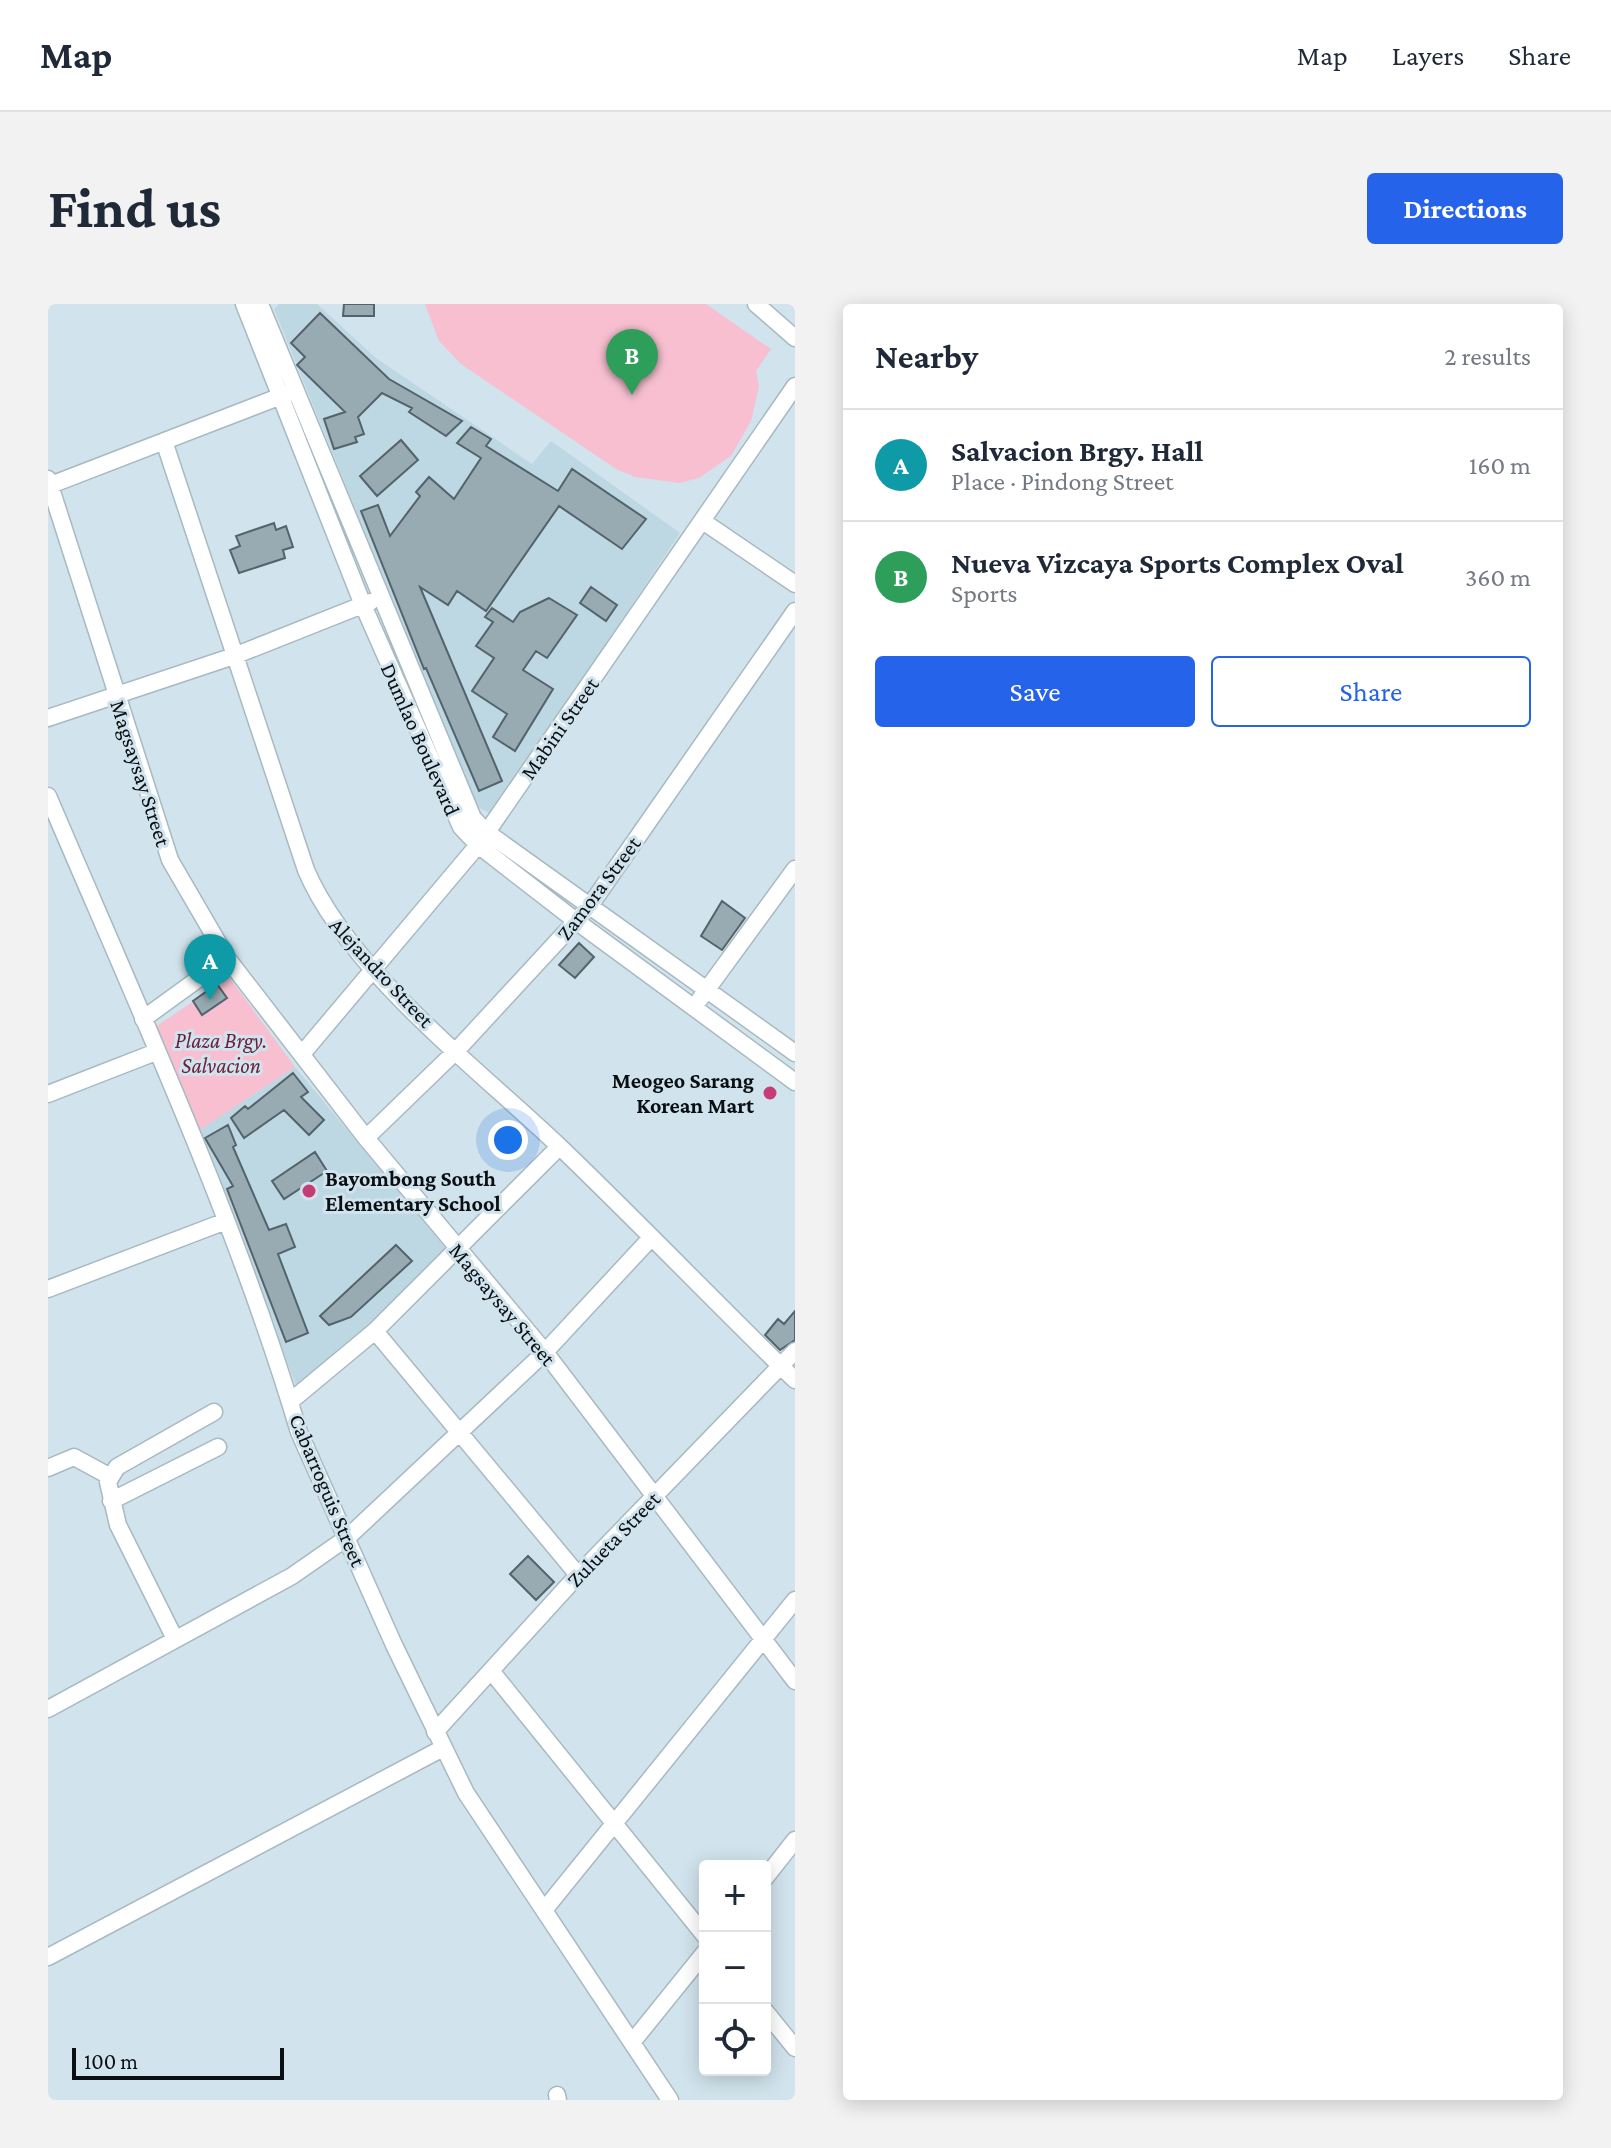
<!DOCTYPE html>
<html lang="en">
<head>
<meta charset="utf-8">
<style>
	body { margin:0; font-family:"Crimson Pro",serif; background:#f2f2f3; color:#1f2937 }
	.controls { position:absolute; right:24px; bottom:24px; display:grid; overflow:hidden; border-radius:8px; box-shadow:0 4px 20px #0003 }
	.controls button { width:72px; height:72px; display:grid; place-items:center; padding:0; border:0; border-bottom:2px solid #e0e1e3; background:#fff; color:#1f2937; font:40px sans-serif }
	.scale { position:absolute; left:24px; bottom:20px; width:212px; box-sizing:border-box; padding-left:8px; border:4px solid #090f12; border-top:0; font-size:22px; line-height:28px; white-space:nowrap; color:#090f12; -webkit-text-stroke:6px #d1e3ec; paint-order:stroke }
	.you { position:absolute; left:460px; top:836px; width:28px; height:28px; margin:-20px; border:6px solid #fff; border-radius:50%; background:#1a73e8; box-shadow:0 0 0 12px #1a73e833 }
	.badge { display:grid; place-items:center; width:52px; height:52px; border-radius:50%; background:#2563eb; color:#fff; font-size:26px; font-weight:700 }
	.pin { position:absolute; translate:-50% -66px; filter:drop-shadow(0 2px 4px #0008) }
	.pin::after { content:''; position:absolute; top:42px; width:28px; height:24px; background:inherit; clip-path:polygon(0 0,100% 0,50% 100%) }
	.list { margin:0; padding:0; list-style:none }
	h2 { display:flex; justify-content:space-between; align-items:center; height:104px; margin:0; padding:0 32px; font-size:34px }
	h2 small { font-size:26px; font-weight:400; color:#747a83 }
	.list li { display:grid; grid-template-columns:52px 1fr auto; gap:24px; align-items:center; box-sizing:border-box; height:112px; padding:0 32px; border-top:2px solid #e0e1e3 }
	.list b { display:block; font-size:30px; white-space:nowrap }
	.list p { margin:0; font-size:26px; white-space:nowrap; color:#747a83 }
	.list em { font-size:26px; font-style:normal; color:#747a83 }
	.actions { display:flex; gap:16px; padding:24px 32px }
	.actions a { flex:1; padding:18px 0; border:2px solid #2563eb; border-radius:8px; text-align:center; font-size:28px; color:#2563eb }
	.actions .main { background:#2563eb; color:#fff }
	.icon { flex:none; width:44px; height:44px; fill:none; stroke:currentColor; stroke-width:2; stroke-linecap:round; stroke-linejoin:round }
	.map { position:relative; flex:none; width:747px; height:1796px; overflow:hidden; border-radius:8px }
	header { display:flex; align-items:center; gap:48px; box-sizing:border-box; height:112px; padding:0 40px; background:#fff; border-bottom:2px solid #e0e1e3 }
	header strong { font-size:38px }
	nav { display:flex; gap:44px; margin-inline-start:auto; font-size:28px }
	.intro { display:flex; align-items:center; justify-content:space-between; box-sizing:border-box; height:192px; padding:0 48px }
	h1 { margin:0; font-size:56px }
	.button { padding:20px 36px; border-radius:8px; background:#2563eb; color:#fff; font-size:28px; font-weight:700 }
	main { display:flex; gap:48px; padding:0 48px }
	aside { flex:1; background:#fff; border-radius:8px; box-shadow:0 4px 20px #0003 }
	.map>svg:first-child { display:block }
	.built { fill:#bdd7e3 }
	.green { fill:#f7bfd0 }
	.building { fill:#98aab2; stroke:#53636b; stroke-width:2 }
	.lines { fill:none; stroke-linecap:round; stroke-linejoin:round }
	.minor-casing { stroke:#a7b9c1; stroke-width:19 }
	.minor { stroke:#fff; stroke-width:16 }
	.poi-dot { fill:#c63d76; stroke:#d1e3ec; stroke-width:3 }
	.labels { text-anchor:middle; stroke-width:6; stroke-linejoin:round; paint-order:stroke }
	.street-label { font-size:22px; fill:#090f12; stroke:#d1e3ec }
	.park-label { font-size:22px; font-style:italic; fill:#681f3d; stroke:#d1e3ec }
	.poi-label { font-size:22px; font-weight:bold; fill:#090f12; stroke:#d1e3ec; text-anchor:end }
</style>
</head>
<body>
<header>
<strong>Map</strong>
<nav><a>Map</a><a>Layers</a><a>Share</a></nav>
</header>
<div class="intro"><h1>Find us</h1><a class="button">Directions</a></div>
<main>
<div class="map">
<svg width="747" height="1796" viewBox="0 0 747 1796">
	<rect width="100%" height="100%" fill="#d1e3ec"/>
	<path class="built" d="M231,0H269L328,54L484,160L503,137L632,229L444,510L432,504L426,496L226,5Z
		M247,763L399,946L322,1029L251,1089L150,827Z"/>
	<path class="green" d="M377,0H658L723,45L708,67L711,82L703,117L683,152L651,174L631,179L587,173L568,165L413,60L391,37Z
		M181,673L247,763L150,827L106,724Z"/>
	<path class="building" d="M296,0H326V12H295Z
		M272,9L341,75L414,117L398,132L361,108L364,104L334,89L310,113L316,130L307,133L309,138L286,145L276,115L297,108L249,61L257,53L243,39Z
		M423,123L443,135L438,142L510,187L524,165L598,215L574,245L511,202L438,307L409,287L400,301L372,283L454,477L431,487L378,364L376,365L313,207L330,201L342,232L372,192L368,188L381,173L406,195L433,154L409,139Z
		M353,136L370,156L329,192L312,172Z
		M226,219L228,226L238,222L245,243L235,246L237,254L191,269L182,246L192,242L188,232Z
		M543,283L569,301L558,317L532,299Z
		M501,294L529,311L499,354L488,347L475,366L505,385L467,447L445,433L459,410L424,387L446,354L428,342L445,318L437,313L444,304L465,318L472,308Z
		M674,597L697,614L674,646L653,632Z
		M531,639L546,653L527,674L511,661Z
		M169,680L179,694L154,711L145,697Z
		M245,769L260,788L253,793L276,816L261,831L236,806L196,834L183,814L197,802L200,805Z
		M180,821L188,841L185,843L221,926L238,920L247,943L230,950L260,1029L238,1038L179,885L185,882L157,834Z
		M267,848L279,867L236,895L224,877Z
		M348,941L364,957L303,1013L281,1021L272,1012Z
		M747,1007V1036L732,1046L717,1031L730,1015L736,1020Z
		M480,1252L506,1278L488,1296L462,1270Z"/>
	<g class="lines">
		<defs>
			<path id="minor" d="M196,0L315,301L413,523L430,541L528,617L747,778
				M212,0L425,514L437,527L747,749
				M708,0L747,34
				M116,137L258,566C301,667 430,765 510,841C590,918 667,998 747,1076
				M0,175L122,556L179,654L318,834L497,1048L747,1377
				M0,182L241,89
				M656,218L747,280
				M0,414L186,352L322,298
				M0,492C89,701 186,910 251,1128L346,1341L418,1489L622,1796
				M652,695L747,565
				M95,715L179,654
				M254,750L430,541L747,82
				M0,790L108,748
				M318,834L408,747L541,603L747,307
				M0,985L178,917
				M327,1027L530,1271
				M244,1096L327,1027L511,843
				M0,1164L26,1153L61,1172
				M63,1197L170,1143
				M127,1335L70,1221L60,1178L69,1163L166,1108
				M444,1368L657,1632
				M0,1405L244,1272L300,1233L497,1048L602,935
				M387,1428L530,1271L747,1047
				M717,1574L747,1536
				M497,1605L747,1296
				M0,1653L395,1444
				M717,1707L747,1744
				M586,1736L657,1648
				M509,1791L510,1796"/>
		</defs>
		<use href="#minor" class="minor-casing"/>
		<use href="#minor" class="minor"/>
	</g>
	<g class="poi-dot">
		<circle cx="722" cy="789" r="8"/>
		<circle cx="261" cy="887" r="8"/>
	</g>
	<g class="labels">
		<g class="street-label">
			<text transform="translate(511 424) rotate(-55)" y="8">Mabini Street</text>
			<text transform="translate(373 435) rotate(66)" y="8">Dumlao Boulevard</text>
			<text transform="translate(93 469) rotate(72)" y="8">Magsaysay Street</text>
			<text transform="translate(550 584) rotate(-53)" y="8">Zamora Street</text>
			<text transform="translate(334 668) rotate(47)" y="8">Alejandro Street</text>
			<text transform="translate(455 1000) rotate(50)" y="8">Magsaysay Street</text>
			<text transform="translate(280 1186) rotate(67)" y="8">Cabarroguis Street</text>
			<text transform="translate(565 1235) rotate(-46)" y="8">Zulueta Street</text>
		</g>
		<g class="park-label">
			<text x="173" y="744">Plaza Brgy.<tspan x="173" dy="25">Salvacion</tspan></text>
		</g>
		<g class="poi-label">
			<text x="706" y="784">Meogeo Sarang<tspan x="706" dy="25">Korean Mart</tspan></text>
			<text x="277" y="882" text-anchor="start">Bayombong South<tspan x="277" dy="25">Elementary School</tspan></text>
		</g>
	</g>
</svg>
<div class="controls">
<button>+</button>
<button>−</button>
<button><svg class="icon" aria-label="locate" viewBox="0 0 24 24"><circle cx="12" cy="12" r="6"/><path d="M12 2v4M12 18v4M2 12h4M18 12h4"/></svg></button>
</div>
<div class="scale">100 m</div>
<div class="you"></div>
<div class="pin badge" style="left:162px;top:696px;background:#0f9aa8">A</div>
<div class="pin badge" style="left:584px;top:91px;background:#2e9e5b">B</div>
</div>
<aside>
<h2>Nearby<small>2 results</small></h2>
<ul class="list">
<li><span class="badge" style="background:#0f9aa8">A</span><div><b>Salvacion Brgy. Hall</b><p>Place · Pindong Street</p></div><em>160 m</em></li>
<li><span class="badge" style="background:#2e9e5b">B</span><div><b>Nueva Vizcaya Sports Complex Oval</b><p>Sports</p></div><em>360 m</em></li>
</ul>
<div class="actions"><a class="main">Save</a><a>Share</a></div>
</aside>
</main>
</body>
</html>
